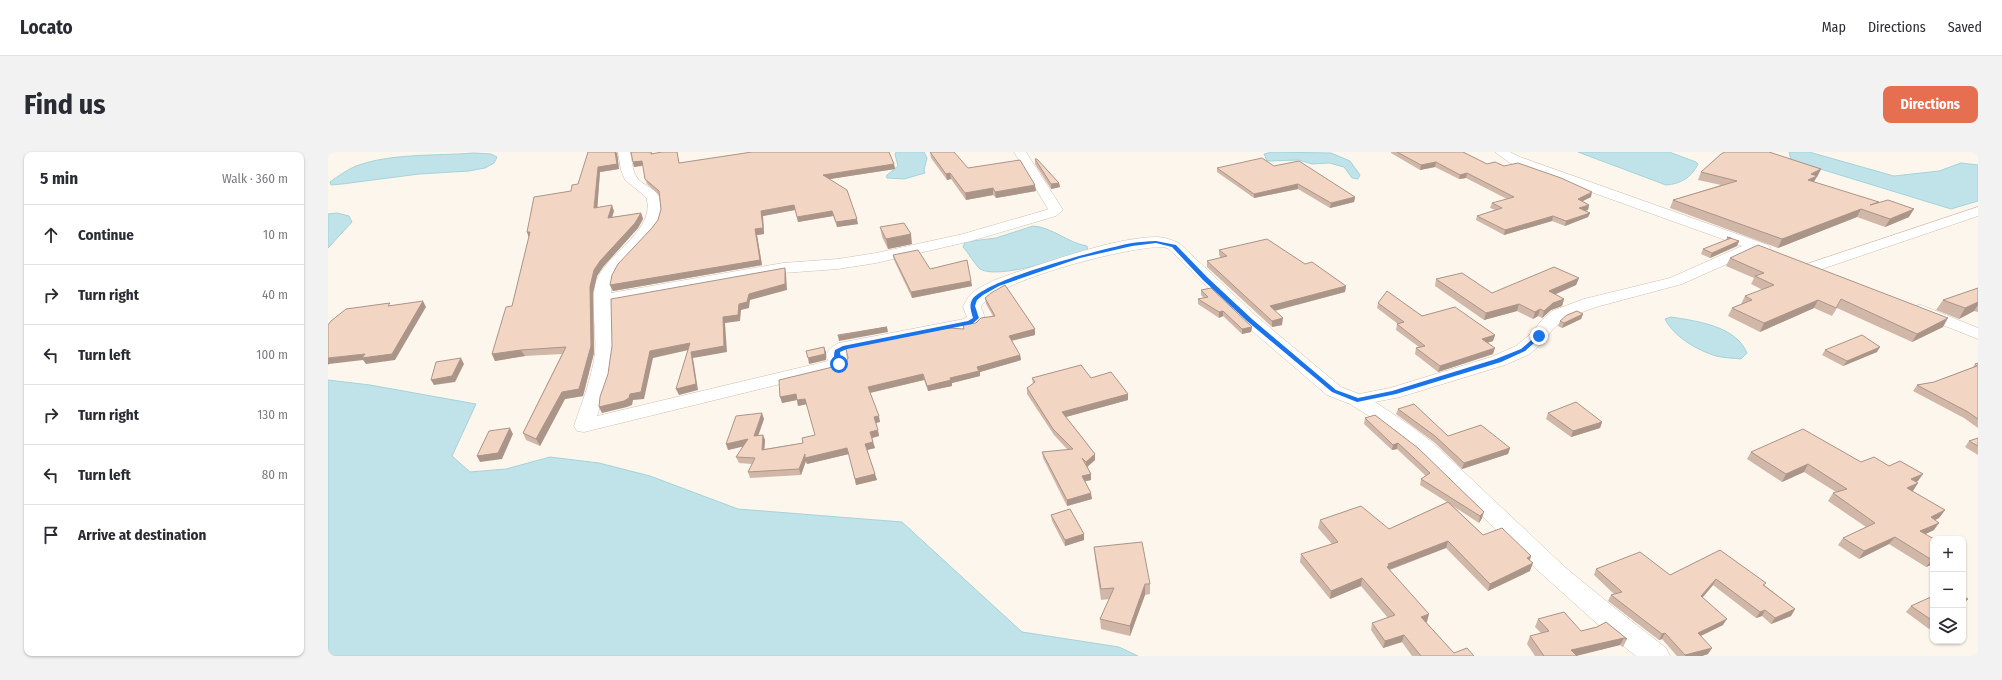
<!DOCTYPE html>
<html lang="en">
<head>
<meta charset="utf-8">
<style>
	body { margin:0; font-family:"Fira Sans Condensed",sans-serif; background:#f2f2f3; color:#2b2b33 }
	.controls { position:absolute; right:12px; bottom:12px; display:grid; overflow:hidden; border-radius:8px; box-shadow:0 1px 3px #0004 }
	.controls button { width:36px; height:36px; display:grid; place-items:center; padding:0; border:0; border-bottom:1px solid #e1e1e2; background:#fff; color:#2b2b33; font:20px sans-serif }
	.stop { position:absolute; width:12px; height:12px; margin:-9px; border:3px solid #1a73e8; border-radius:50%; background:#fff }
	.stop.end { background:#1a73e8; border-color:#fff; box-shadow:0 1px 4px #0008 }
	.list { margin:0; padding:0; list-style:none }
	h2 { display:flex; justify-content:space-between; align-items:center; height:52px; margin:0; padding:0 16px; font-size:17px }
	h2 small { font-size:13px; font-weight:400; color:#7c7c81 }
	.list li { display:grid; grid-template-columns:26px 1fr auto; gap:12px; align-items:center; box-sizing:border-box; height:60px; padding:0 16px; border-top:1px solid #e1e1e2 }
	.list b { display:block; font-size:15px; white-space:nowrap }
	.list em { font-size:13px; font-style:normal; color:#7c7c81 }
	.icon { flex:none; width:22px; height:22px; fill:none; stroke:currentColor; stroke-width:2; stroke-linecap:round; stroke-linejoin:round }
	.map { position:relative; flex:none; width:1650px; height:504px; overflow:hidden; border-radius:8px }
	header { display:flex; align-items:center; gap:24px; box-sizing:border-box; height:56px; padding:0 20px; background:#fff; border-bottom:1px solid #e1e1e2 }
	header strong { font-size:19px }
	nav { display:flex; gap:22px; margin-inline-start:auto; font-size:14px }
	.intro { display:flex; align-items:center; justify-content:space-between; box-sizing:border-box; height:96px; padding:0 24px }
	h1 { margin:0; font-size:28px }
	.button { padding:10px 18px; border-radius:8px; background:#e76f51; color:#fff; font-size:14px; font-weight:700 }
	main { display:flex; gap:24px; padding:0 24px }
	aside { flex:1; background:#fff; border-radius:8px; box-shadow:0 1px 3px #0004 }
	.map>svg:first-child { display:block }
	.water { fill:#bfe3e8; stroke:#a5d3da }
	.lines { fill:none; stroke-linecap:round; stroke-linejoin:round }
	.minor-casing { stroke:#d1beb0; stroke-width:1 }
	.minor { fill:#fff; fill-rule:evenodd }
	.wall { fill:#d1b7a8 }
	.shaded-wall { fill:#aa9588 }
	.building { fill:#f3d5c3; stroke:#aa9588 }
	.route { fill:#1a73e8 }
</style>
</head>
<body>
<header>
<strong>Locato</strong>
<nav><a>Map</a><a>Directions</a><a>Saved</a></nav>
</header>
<div class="intro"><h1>Find us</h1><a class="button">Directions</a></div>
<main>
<aside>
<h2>5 min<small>Walk · 360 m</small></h2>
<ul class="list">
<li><svg class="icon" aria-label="ahead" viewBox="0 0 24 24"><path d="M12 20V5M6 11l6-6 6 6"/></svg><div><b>Continue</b></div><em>10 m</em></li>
<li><svg class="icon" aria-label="right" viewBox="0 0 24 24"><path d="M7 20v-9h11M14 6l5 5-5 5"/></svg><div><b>Turn right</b></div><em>40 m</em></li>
<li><svg class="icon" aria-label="left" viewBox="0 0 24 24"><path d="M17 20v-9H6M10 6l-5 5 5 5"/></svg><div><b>Turn left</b></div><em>100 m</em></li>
<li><svg class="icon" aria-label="right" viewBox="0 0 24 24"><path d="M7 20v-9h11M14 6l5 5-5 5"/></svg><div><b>Turn right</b></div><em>130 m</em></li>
<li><svg class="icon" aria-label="left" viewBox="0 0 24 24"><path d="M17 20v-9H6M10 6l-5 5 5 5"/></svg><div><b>Turn left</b></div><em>80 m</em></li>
<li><svg class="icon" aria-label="arrive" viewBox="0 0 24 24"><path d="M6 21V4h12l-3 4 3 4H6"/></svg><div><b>Arrive at destination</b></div></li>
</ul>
</aside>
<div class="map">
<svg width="1650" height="504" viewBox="0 0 1650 504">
	<rect width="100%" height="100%" fill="#fdf6ec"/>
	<path class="water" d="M568,0H596L599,6L596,18L597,21L576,27L559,26L558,24L570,14L567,2Z
		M944,0L1003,1L1022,9L1032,23L1030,27L1024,26L1016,15L1001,11L984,12L971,8L939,9L936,2Z
		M1250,0H1341L1368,10L1370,12C1364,25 1353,32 1338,33Z
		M1461,0H1481L1566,24L1611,19L1633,11L1650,13V49L1623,57L1463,8Z
		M146,1L163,2L169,5L166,11L157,16L141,19L91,22L14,32L3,33L2,30C10,24 19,18 28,14C63,1 109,4 146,1Z
		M9,61L21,64L24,70L0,96V62Z
		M705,74C724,75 740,91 759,94L760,99C739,105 670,128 652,117C649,115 638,98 635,95L637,90L668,86Z
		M1343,165C1369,169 1408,174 1419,201L1413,207C1405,206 1396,206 1388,204C1369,198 1346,185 1337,167Z
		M0,228L42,233L148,252L124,304L142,320L178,317L222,305L271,311L322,324L410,357L574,370L694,480L791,495L810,504H0Z"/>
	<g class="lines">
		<defs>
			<path id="minor" d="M290,0H302C304,8 304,17 308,24C314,35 330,35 333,50C340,84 296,99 285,126C283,131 284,137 283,141L455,111L510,107L548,101L635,82L718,58L720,57L686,0H698L735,58L728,64L643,89L548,111L510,117L455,121L284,152L285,200L281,228L269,264L500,209C496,199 503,195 511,191L636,167L639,165L635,155C638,148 642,142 648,138C663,128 681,123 698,117C736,105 788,86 828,85C836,85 844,88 851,91L928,164L1013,235L1031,242L1062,236L1163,205L1188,194L1205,180L1212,170L1224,159L1256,147L1342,126L1414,94L1182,11L1167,0H1182L1192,5L1440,93L1443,96L1440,99L1435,101L1428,99L1354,132L1268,155L1236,167L1224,178L1217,188L1202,202L1177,213L1072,245L1047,250L1083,274L1105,291L1239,417L1288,457L1338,496L1342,504H1308L1285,486L1206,415L1090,301L1046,267L1022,252L999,243L916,172L841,97L836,95C806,93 663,129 653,155L657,166L648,175L522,199L518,202L520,212L518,216L256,280L249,279L246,274C254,250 264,226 267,201C269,180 261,142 270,125C282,100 329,76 318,45L297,28L293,18Z
				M1650,55V64L1491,118H1479L1477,115L1479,112Z
				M1593,153L1650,176V187L1587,162L1584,158L1587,154Z"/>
		</defs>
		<use href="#minor" class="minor-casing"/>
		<use href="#minor" class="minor"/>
	</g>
	<path class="wall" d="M324,0V2L334,0H349L351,11L566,12L567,17L501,27L530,72L509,75L505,64L470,70L467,58L435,64L436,82L429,83L434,113L285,139L282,133L330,68L333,57L331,43L319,32L317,27L315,14L306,15L305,10Z
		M602,0L640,16L708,39L668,46L665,43L638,48L623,27L619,28L603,6Z
		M1063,0H1135L1159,12L1176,14L1263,45L1254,49L1261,53L1260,58L1257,59L1262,61L1260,65L1237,74L1224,69L1176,83L1148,68L1149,64L1167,58L1162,56L1164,51L1179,47L1138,26L1131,27L1107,15L1092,18L1063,1Z
		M289,1L291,17L272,20L269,55L286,59L284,65L313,61L315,67L310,76L275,115L269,124L265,141L266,201L255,244L237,247L212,294L198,288L195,281L234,202L197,204L167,209L164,202L184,154L201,85L199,80L250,32Z
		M707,7L731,31L732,35L723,37L707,12Z
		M946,14L1027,45L1026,50L1002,56L970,37L926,46L889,20V16Z
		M1493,17L1489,25L1488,26L1486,30L1550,51L1581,65L1557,75L1529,65L1450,96L1342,56L1345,48L1393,33L1370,28L1373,20Z
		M552,75L584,92L560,97L554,85Z
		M1399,85L1411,89L1409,94L1382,106L1373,102L1375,97L1398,89Z
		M891,98L977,112L1018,134L1017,140L947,159L954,173L944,175L879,115V109L893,106L891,103Z
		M565,103L602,117L643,129L644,134L584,146L566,108Z
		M1402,106L1615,175L1584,190L1509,156L1504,164L1486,156L1432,180L1400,164L1404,156L1413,152L1417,144L1435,138L1423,132L1426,126L1398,114Z
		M1251,126L1248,133L1227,142L1236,147L1234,154L1223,158L1214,166L1210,164L1205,167L1189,159L1156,168L1107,134L1108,127L1164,141Z
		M1650,136V160L1646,159L1631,167L1608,158L1615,148Z
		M873,138L924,175L923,180L914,182L895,164L891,166L870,152V147L876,146L873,143Z
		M657,146L707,183L684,189L692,203L693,208L652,220V224L624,231V234L600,239L596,228L542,241L552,270L548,271L551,284L544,286L547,296L539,298L549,328L528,333L521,302L479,312L478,309L473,323L422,326L420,320L424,312L411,311L408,305L415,294L400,298L436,267L430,283H435L437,288L436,297L475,291L487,283L479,252L470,254L469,248L454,251L517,212L636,177L635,173L648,171L665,164L658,152Z
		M1050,151L1167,183L1165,189L1159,191L1165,202L1110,220L1087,202L1088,196L1091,195L1068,178L1069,172H1070L1049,156Z
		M1255,162L1253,167L1234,176L1230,174L1232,169Z
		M1497,198L1549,200L1515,214L1494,203Z
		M1650,211V276L1636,266L1585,239L1589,233L1606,230L1645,215L1647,212Z
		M704,226H763L800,248L738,265L767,302V308L759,315L763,322V328L757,329L764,347L739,354L715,306L714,300L740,298L726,283L699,242V236L705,232Z
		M1070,257L1120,284L1182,296L1180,302L1134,317L1106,290L1068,262Z
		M1220,261L1274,270L1272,276L1243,285L1218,267Z
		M1047,263L1154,366L1151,371L1125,354L1155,383L1203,404L1202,408V419L1160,439L1118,396L1062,418L1099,470H1098L1126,501L1146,504H1084L1074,490L1055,496L1043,478L1044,471L1060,466L1033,434L1002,447L972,410L973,402L1004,392L990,376L992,368L1061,377L1119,350L1092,333L1093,327L1098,324L1069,297L1064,298L1036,272L1037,266Z
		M1650,286V303L1637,295L1641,289Z
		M1423,300L1533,310L1561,314L1590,329L1588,330L1590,331L1584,339L1617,358L1611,366L1607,368L1606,378L1597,382L1605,412L1598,415L1561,392L1531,407L1510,393L1515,386L1538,375L1500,349L1505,341L1508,340L1476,320L1454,330L1419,307Z
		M723,363L756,382V388L737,394L724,369Z
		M766,395L822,432V442L817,443L802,484L773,477L772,467L781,447L773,448L767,406Z
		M1392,398L1467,457L1463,464L1443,472L1434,464L1428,466L1385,433L1374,445L1395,473L1373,484L1380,502L1374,504H1349L1334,487L1331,488L1280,449L1283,443L1286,442L1266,423L1268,417L1342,423Z
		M1605,444V475L1601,477L1578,460L1583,454Z
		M1210,467L1253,479L1269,475L1278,470L1299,487L1295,495L1292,493L1249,504H1207L1199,492L1202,484L1213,481L1207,475Z"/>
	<path class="shaded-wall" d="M287,0H288L289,1L291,17L272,20L269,61L266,56L270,15Z
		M314,9L316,13L306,15L305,10Z
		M1108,10L1107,15L1092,18L1093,13Z
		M566,12L567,17L496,28L495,23Z
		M1493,17L1489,25L1488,26L1485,31L1480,28L1483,22Z
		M622,21L623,27L619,28L618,22Z
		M1139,21L1138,26L1131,27L1132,23Z
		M731,31L732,35L723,37V32Z
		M970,32V37L926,46V42Z
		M707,33L708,39L668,46L667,40Z
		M665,36V43L638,48L637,41Z
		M1264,40L1263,45L1249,52L1250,47Z
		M1027,45L1026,50L1002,56L1003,51Z
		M284,53L286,59L282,72L280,66Z
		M466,53L467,58L435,64L436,82L429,83L434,113L285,139L282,133L427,77L433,59Z
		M1261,53L1260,58L1249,61L1251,56Z
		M1533,57L1529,65L1450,96L1454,87Z
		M1586,57L1581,65L1557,75L1562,67Z
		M504,59L505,64L470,70L469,65Z
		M313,61L315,67L310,76L275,115L269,124L265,141L266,201L255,244L237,247L212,294L208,287L266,118L272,109Z
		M1262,61L1260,65L1237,74L1238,69Z
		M1225,64L1224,69L1176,83L1177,78Z
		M529,67L530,72L509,75L508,70Z
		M199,80H202L201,86Z
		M583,82L584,92L560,97L558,87Z
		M1411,89L1409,94L1382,106L1384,101Z
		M457,116L458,122L459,138L422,148L421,156L413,158L412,169L397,171L399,200L365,206L370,238L351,243L348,237L363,200L395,165L411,152L421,142Z
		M1251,126L1248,133L1219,146L1221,139Z
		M643,129L644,134L584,146L583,140Z
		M1018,134L1017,140L941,160L942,154Z
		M1236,147L1234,154L1223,158L1214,166L1216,159L1225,151Z
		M1490,148L1486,156L1432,180L1436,171Z
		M95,149L98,155L67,208L38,212L35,208L1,212L0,213V206L37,202Z
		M1650,150V153L1646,159L1631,167L1637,156Z
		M1191,152L1189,159L1156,168L1158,161Z
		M1212,157L1210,164L1205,167L1207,160Z
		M895,159V164L891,166V160Z
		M1255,162L1253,167L1234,176L1236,171Z
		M955,166L954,173L944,175V169Z
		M1620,166L1615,175L1584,190L1589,182Z
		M559,175L560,180L511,189L510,184Z
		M924,175L923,180L914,182V177Z
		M707,177V183L681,189V184Z
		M1167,183L1165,189L1152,193L1154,187Z
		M362,191L365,197L325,206L316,247L305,248L304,253L299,255L274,261L271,255L322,199Z
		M496,195L498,200V208L481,212L480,206Z
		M1552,195L1549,200L1515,214L1519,209Z
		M1167,196L1165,202L1110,220L1112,214Z
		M193,198L197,204L167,209L164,202Z
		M692,203L693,208L652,220V224L624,231V234L600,239L599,234L622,226L649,215Z
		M133,206L136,212L127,230L106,233L103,228Z
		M595,222L596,228L541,241L540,235Z
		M468,242L469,248L454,251L452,245Z
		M800,242V248L734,266V260Z
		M477,247L479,252L470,254L469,248Z
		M434,261L436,267L428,290L426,284Z
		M551,264L552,270L547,271L546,265Z
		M1274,270L1272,276L1243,285L1245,279Z
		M182,276L185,282L174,307L152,310L149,304Z
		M550,278L551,284L544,286L542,280Z
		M435,283L437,288L436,304L434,298Z
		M420,287L422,293L400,298L398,292Z
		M545,290L547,296L539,298L537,292Z
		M1070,291L1069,297L1064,298L1065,293Z
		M519,296L521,302L479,312L478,309L473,323L471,317L477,302Z
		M1182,296L1180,302L1134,317L1136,311Z
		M767,302V308L758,316V310Z
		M1480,312L1476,320L1454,330L1458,322Z
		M547,322L549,328L528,333L527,327Z
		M763,322V328L754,330V324Z
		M1595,322L1590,329L1578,334L1583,327Z
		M1590,331L1585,339L1574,344L1579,336Z
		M763,341L764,347L739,354V348Z
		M1617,358L1611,366L1597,373L1603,365Z
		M1156,360L1154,366L1151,371L1152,364Z
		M1611,371L1606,378L1587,387L1592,379Z
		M756,382V388L737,394V388Z
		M1567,385L1561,392L1531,407L1536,399Z
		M1120,389L1118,396L1060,418L1057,422L1060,412Z
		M1203,404L1200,412L1199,406Z
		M1605,407V412L1598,415L1604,408Z
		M1205,411L1202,419L1160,439L1162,432Z
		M1034,426L1033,434L1002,447L1003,439Z
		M1388,427L1385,433L1370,451L1373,444Z
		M817,432V443L802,484V474Z
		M1640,447L1635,453V449Z
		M1467,457L1463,464L1443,472L1447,466Z
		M1437,458L1434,464L1428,466L1432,460Z
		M1101,462L1099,470L1091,473L1093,465Z
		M1399,467L1395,473L1366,487L1370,481Z
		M1337,481L1334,487L1331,488L1334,482Z
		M1076,483L1074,490L1055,496L1057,489Z
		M1296,486L1292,493L1247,504L1243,498Z
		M1384,496L1380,502L1374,504H1357V503Z"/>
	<path class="building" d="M260,0H287L289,12L270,15L266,56L284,53L280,66L313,61L307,71L272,109L266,118L262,135L263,194L251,237L234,240L208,287L195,281L238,195L193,198L164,202L178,155L184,154L202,80H199L206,45L243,39L244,33L250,32Z
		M303,0H323V2L334,0H349L351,11L424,0H561L566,12L495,23L519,38L529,67L508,70L504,59L469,65L466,53L433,59L435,76L427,77L432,108L282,133L284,123L290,112L323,77L330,68L333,57L331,39L317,27L314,9L305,10Z
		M602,0H626L640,16L692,8L707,33L667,40L665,36L637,41L622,21L618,22Z
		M1069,0H1135L1159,12L1167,10L1176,14L1190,11L1233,26L1264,40L1250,47L1261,53L1251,56L1262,61L1238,69L1225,64L1177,78L1149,64L1174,56L1164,51L1186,45L1139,21L1132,23L1108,10L1093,13Z
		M1397,0H1441L1493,17L1483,22L1489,24L1480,28L1551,50L1542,53L1560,48L1586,57L1562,67L1533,57L1454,87L1345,48L1409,29L1373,20L1393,2Z
		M934,6L946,14L971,9L1027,45L1003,51L970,32L926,42L889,16Z
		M707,7H709L731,31L723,32Z
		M576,71L583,82L558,87L552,75Z
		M1399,85L1411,89L1384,101L1375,97L1403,86Z
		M939,87L977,112L984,110L1018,134L942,154L955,166L944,169L879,109L899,104L891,98Z
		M1430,93L1620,166L1589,182L1513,147L1508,156L1490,148L1436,171L1404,156L1424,148L1417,144L1446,133L1427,124L1436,121L1402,106Z
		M590,98L602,117L639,108L643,129L583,140L565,103Z
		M1226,115L1251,126L1221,139L1236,147L1225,151L1216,159L1212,157L1207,160L1191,152L1158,161L1108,127L1134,121L1164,141Z
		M457,116V132L421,142L419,150L411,152L410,163L395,165L396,194L363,200L368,232L348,237L362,191L322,199L313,240L302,242L301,246L296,249L271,255L272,245L280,222L284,194L283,147Z
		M677,133L707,177L681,184L692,203L649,215L651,219L622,226L623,228L599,234L595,222L540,235L551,264L546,265L550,278L542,280L545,290L537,292L547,322L527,327L519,296L477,306V302L471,317L420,320L427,306L408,305L420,287L398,292L408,264L434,261L426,284L435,283L434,298L475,291L474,286L487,283L477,247L469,248L468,242L452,245L451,228L517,212L520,206L518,197L521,195L620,176L636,177L635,173L648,171L653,166L667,164L657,146L663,141Z
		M883,136L924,175L914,177L895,159L891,160L870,147L880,145L873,138Z
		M1650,136V150L1637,156L1615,148Z
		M1059,139L1094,164L1127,155L1167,183L1154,187L1167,196L1112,214L1088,196L1097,194L1069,172L1076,170L1050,151Z
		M95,149L64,202L34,206L37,202L0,206V173L3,169L18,157L62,151L60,154Z
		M1249,159L1255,162L1236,171L1232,169L1239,163Z
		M559,175L510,184V183Z
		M1534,183L1552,195L1519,209L1497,198Z
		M496,195L497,202L480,206L478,199Z
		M133,206L124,224L103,228L108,210Z
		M1650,211V267L1640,260L1589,233L1606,230L1649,214L1647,212Z
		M753,213L763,226L783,220L800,242L734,260L767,302L758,310L754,306L763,322L754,324L763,341L739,348L714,300L745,297L725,277L699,236L707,230L704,226Z
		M1248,250L1274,270L1245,279L1220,261Z
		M1086,252L1120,284L1153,273L1182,296L1136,311L1107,284L1070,257Z
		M1047,263L1090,296L1156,360L1152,364L1093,327L1102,321L1070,291L1065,293L1037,266Z
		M182,276L170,301L149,304L161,279Z
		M1475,277L1533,310L1546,305L1561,314L1572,309L1595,322L1583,327L1590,331L1579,336L1617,358L1603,365L1611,371L1592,379L1606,387H1605V407L1604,408L1567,385L1536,399L1515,386L1547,371L1505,341L1519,337L1480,312L1458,322L1423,300Z
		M1650,286V294L1641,289Z
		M1120,350L1155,383L1174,376L1203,404L1199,406L1205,411L1162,432L1120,389L1060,412L1061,413L1059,415L1101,462L1093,465L1126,501L1139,496L1146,504H1093L1076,483L1057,489L1044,471L1067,463L1034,426L1003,439L973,402L1010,390L992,368L1033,354L1061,377Z
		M742,357L756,382L737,388L723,363Z
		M814,390L822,432H817L802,474L772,467L786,436L773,437L766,395Z
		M1392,398L1438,431L1435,433L1467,457L1447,466L1437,458L1432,460L1388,427L1373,444L1399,467L1370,481L1384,496L1357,503L1337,481L1334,482L1283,443L1294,440L1268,417L1312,400L1342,423Z
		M1605,444V469L1583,454Z
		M1635,444L1640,447L1635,449Z
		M1236,460L1253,479L1269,475L1278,470L1299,487L1296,486L1243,498L1249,504H1216L1202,484L1221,479L1210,467Z"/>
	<path class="route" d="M828,89L848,93L879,125L924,167L1008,238L1030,246L1064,239L1168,207L1193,197L1209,183L1214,184L1197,199L1173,210L1068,242L1029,250L1004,240L919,169L875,128L844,95L828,91L804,94L752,106L671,134L655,143L649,148L647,154L651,166L644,172L519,197L512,200L514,212L511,214C506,212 505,203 507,198L515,194L640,169L645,166C643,159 641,154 644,148C655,128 777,96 804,91C812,90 820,89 828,89Z"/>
</svg>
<div class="controls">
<button>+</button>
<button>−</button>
<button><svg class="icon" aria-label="layers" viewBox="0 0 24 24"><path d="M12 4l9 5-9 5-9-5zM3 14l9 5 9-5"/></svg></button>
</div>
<div class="stop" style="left:511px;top:212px"></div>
<div class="stop end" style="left:1211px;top:184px"></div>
</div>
</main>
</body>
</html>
